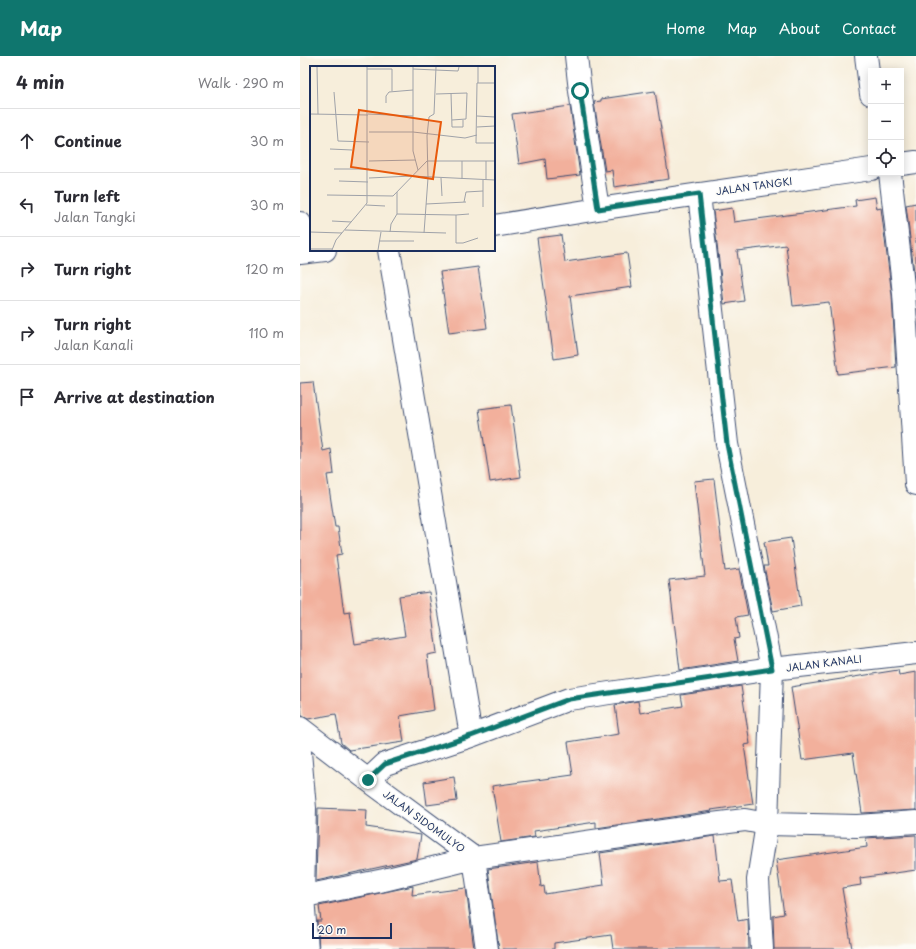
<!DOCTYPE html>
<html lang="en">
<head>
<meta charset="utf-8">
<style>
	body { margin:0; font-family:"Playpen Sans",sans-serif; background:#f2f2f3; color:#2b2b33 }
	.controls { position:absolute; right:12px; top:12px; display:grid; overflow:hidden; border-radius:0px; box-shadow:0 2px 10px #0003 }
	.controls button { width:36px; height:36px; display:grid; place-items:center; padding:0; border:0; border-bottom:1px solid #e1e1e2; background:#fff; color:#2b2b33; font:20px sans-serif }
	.scale { position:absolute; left:12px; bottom:10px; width:80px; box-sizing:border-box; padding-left:4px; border:2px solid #1b2f5e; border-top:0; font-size:11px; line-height:14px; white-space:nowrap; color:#1b2f5e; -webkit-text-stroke:3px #fdfcf7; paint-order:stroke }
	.stop { position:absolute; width:12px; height:12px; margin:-9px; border:3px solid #0f766e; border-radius:50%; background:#fff }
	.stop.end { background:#0f766e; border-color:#fff; box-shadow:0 1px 4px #0008 }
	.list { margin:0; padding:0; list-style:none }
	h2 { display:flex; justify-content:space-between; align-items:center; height:52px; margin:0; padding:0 16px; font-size:17px }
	h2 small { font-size:13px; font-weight:400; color:#7c7c81 }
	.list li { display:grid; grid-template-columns:26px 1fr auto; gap:12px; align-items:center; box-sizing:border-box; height:64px; padding:0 16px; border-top:1px solid #e1e1e2 }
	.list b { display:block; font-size:15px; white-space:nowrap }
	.list p { margin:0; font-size:13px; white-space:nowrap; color:#7c7c81 }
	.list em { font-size:13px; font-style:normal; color:#7c7c81 }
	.icon { flex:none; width:22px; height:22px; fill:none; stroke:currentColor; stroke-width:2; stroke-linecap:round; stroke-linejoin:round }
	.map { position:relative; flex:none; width:616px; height:893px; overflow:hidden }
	header { display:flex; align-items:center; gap:24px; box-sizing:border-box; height:56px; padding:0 20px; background:#0f766e; color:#fff }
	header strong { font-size:19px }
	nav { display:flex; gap:22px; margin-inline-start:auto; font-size:14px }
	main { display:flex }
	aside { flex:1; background:#fff }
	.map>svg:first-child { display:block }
	.building { fill:#f2b09c }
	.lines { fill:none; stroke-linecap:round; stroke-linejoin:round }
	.street-casing { stroke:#3c4c71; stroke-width:24 }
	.street { stroke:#fff; stroke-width:22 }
	.route { stroke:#0f766e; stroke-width:5 }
	.labels { text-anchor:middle; stroke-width:3; stroke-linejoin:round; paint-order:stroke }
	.street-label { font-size:10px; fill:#1b2f5e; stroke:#fdfcf7 }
	.inset-road { fill:none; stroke:#9fa2a9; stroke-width:1 }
	.view { fill:#e8590c; fill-opacity:0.15; stroke:#e8590c; stroke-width:2 }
	.inset-edge { fill:none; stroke:#1b2f5e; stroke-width:2 }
</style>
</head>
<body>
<header>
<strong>Map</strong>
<nav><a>Home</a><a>Map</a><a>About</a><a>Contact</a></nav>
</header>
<main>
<aside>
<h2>4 min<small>Walk · 290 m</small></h2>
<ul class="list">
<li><svg class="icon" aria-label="ahead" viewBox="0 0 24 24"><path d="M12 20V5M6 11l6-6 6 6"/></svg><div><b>Continue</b></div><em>30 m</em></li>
<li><svg class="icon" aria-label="left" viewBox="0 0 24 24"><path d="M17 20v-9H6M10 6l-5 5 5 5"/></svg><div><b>Turn left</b><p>Jalan Tangki</p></div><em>30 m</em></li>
<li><svg class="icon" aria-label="right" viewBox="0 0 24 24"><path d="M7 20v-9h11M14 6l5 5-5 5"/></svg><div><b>Turn right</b></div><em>120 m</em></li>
<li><svg class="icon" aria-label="right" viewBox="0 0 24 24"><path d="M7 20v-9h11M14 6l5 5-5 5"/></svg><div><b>Turn right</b><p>Jalan Kanali</p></div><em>110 m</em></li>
<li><svg class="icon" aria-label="arrive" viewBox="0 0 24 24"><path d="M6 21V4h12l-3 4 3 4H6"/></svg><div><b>Arrive at destination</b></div></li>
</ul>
</aside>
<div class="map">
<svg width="616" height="893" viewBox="0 0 616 893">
	<rect width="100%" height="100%" fill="#fdfcf7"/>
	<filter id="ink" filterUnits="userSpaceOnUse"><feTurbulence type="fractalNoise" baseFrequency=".025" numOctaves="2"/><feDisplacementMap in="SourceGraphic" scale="8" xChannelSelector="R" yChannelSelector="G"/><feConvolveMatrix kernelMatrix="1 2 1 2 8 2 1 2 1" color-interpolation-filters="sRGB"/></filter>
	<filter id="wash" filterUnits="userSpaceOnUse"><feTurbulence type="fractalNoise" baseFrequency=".012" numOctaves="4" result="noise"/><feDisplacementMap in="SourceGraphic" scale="16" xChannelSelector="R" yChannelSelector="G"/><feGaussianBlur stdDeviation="0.9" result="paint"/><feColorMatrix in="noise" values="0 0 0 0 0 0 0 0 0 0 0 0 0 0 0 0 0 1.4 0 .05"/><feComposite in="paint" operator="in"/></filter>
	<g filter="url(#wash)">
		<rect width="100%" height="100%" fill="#f7eedb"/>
		<g id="blocks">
			<path class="building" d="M355,35L369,123L314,131L312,114L305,115L294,46L301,45V43Z
				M270,50L280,119L247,123L245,103L219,108L212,58Z
				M575,141L577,153L581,152L592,239L596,311L538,318L529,246L493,250L486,189L437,195L444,245L424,248L413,155L432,152L434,166L556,150L555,144Z
				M616,147V233L606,149Z
				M261,179L265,206L327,197L332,231L270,240L278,299L254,303L237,182Z
				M178,211L187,272L149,277L140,216Z
				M13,326L23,395L31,393L34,418L27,419L35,471H38L42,498L36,499L44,557L50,556L55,588L105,580L99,540L129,536L137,597L127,599L134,654L100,660L104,686L49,694L41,687L36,658L8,663L2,660L0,643V327Z
				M211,349L221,421L190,426L179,353Z
				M414,423L425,515L439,513L448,559L436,561L439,582L434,583L438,605L380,614L369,524L405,520L394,425Z
				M491,482L501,550L473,555L464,510H468L464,486Z
				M598,614L599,619L616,616V754L562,757L553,697L502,704L491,631Z
				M441,630L450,688L444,689L453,748L411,754L412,755L296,772V766L234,775L235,781L201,786L192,730L273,719L268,686L319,678L315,649L338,645L340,657L383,650L381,639Z
				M154,721L157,745L127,749L124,726Z
				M18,752L67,754L66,771L121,779L117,803L16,825Z
				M616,779V814L560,822L561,829L542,832L552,893H474L473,860L484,858L476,804L567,791L566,782Z
				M415,780L420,825L432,824L438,865L448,863L449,893H313L311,879L254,887V893H199L188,813L238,806L241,831L244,830L245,838L304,829L300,797Z
				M113,830L112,839L166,832L174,893H19L17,865H21L19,850Z"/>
		</g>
	</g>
	<g filter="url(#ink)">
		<use href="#blocks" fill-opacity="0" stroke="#3c4c71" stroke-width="1"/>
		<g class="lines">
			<defs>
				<path id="street" d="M276,0L280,35L298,153
					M566,0L571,38
					M601,108L616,106
					M590,117L604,238L616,428
					M399,138L427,388L472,613L467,768L458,824L462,893
					M0,167L4,196
					M194,170L298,153L571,113
					M89,194L171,680
					M0,197L25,194
					M0,672L68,724L174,802L187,893
					M0,696L5,752L3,840L7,893
					M68,724L85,708L171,680L269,643L472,613L616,597
					M0,841L84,824L174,802L412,768L445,764L467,768L557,770L616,766"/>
			</defs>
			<use href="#street" class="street-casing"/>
			<use href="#street" class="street"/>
		</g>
	</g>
	<g class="lines" filter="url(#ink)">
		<path class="route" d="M68,724L85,708L171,680L269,643L472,613L427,388L399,138L298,153L280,35"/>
	</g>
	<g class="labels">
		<g class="street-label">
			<text transform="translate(454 130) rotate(-8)" y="4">JALAN TANGKI</text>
			<text transform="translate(524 607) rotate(-7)" y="4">JALAN KANALI</text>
			<text transform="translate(124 765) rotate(36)" y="4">JALAN SIDOMULYO</text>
		</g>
	</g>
	<g transform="translate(10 10)">
		<rect width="185" height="185" fill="#f7eedb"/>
		<path class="inset-road" d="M7,1L8,48M103,1V85L108,104M57,3H82V25M103,3L148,5L149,1M168,17V1M185,17H167L166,77H185M24,26L28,75L59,76M141,27L142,61H153V54M126,28L157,27L156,53L142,54M76,37V30L79,26L103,24M0,48L58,49M58,48L103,50M167,50L185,51M167,61L185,60M59,66H103L155,72L167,69M20,83L42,84M59,95L105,94M152,95V113M176,95V114M24,103H59M59,112L102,110L185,114M131,112L132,130M29,115L58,116M17,129L83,130L117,95H185M154,136L156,126L173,125M116,138L156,136M56,139L75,140M173,141V114M87,148L146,149V177H153L168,172M146,149L159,148M22,155L41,156M35,164L136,167M0,166L32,167M80,166L81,158L87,148V126M114,167L118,112L117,70L119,51L124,48L126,1M70,175H104M0,183H22M22,184L26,174L57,137V1M68,184L71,166"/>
		<path class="view" d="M49,44L131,56L123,113L41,101Z"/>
		<rect width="185" height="185" class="inset-edge"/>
	</g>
</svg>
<div class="controls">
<button>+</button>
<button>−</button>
<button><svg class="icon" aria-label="locate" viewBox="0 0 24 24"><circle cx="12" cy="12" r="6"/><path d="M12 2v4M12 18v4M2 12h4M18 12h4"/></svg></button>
</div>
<div class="scale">20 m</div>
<div class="stop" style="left:280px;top:35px"></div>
<div class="stop end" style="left:68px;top:724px"></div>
</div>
</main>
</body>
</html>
